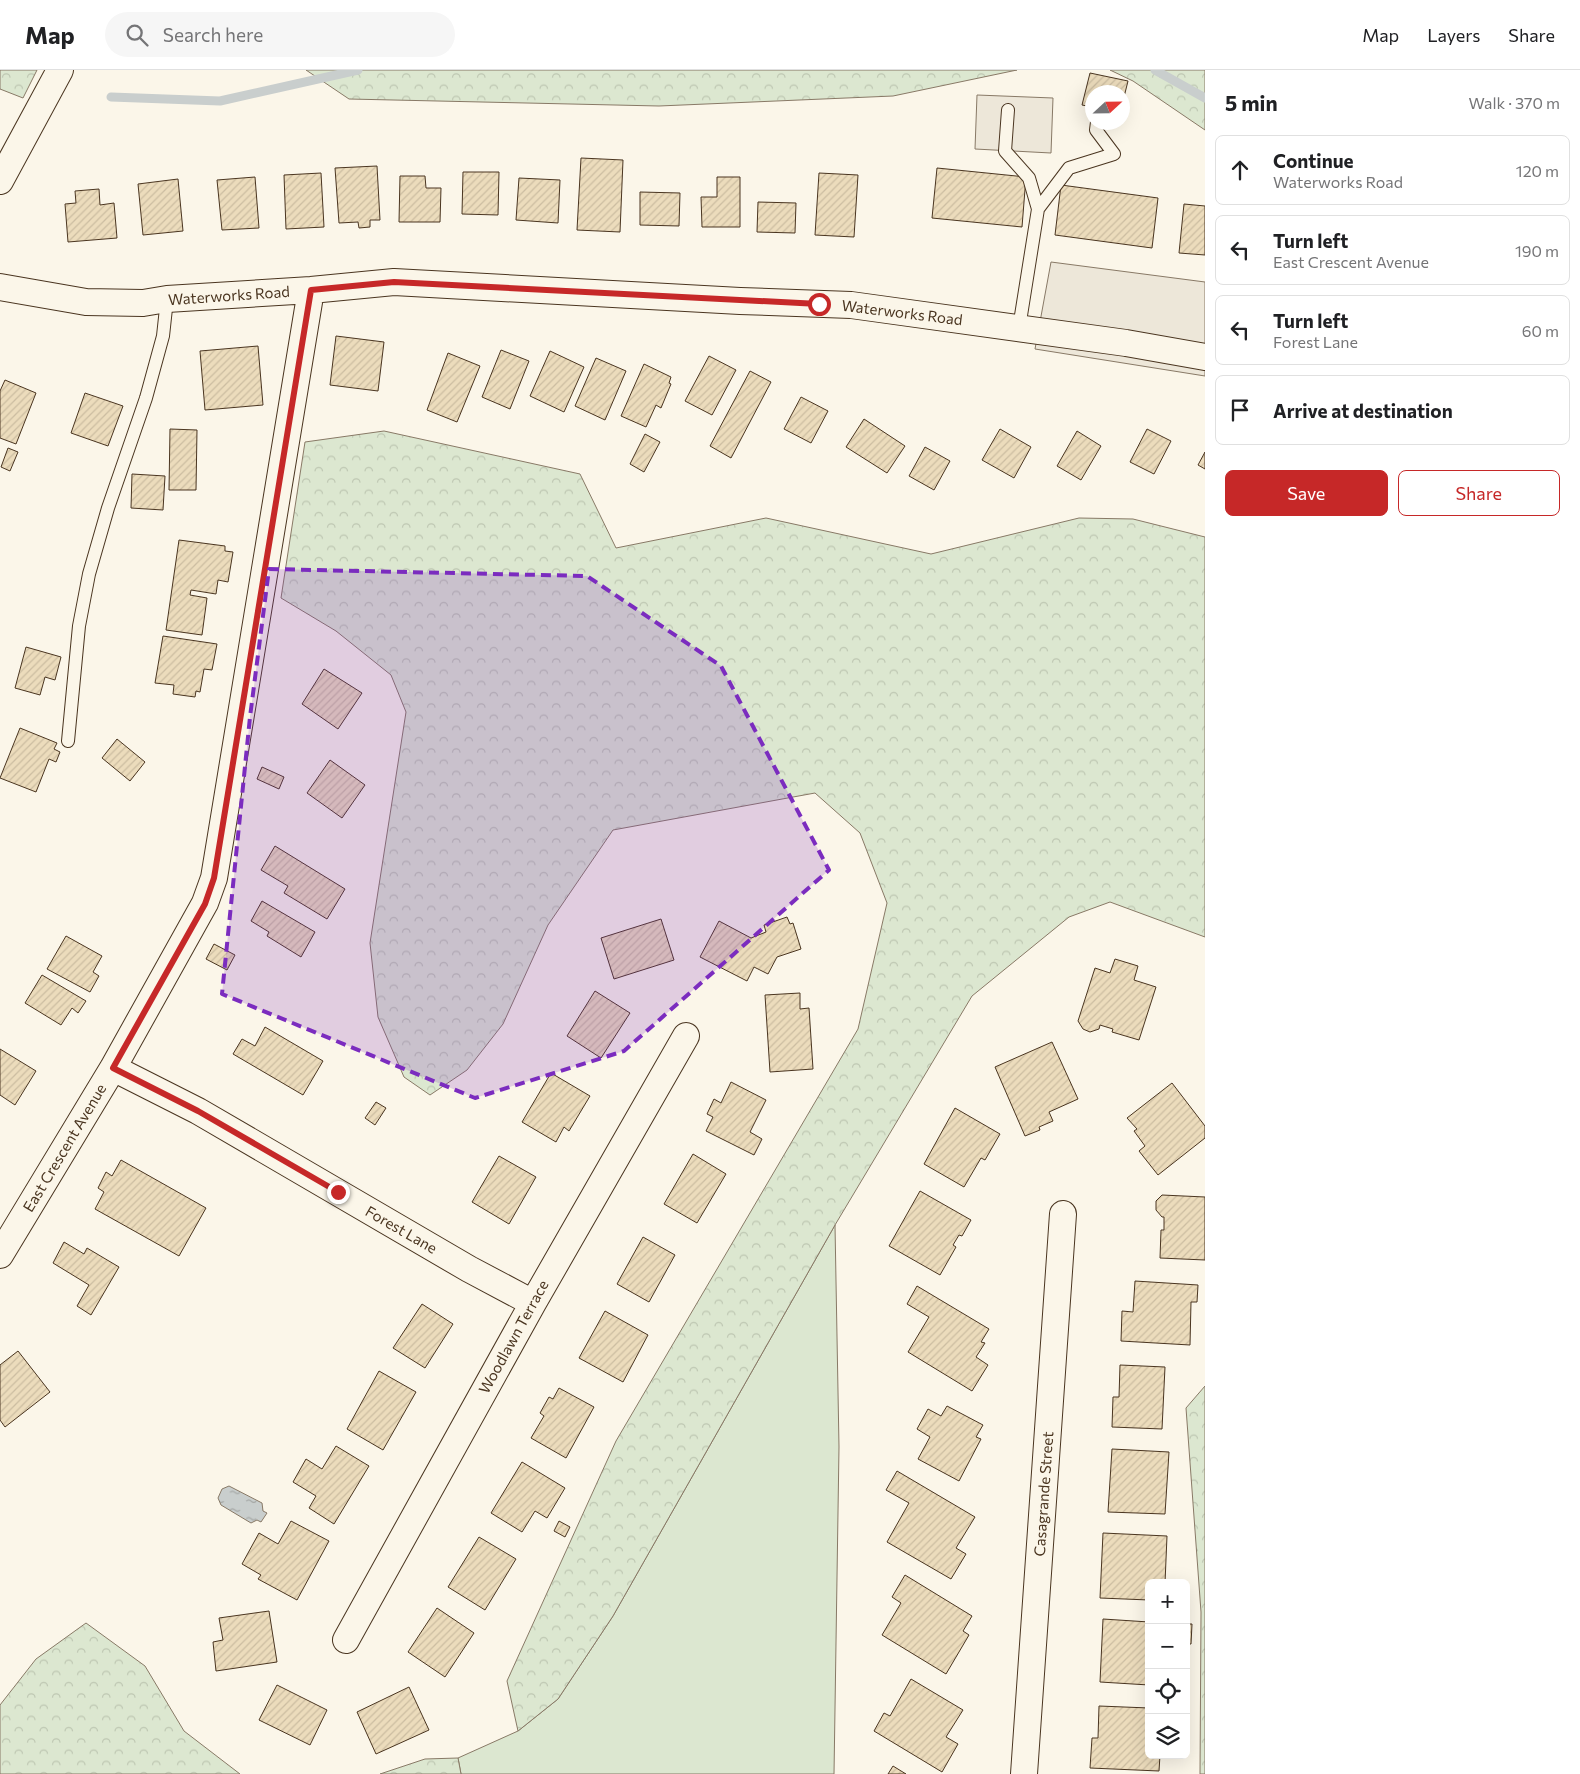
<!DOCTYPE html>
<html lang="en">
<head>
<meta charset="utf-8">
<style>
	body { margin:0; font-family:Commissioner,sans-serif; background:#f6f6f6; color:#202124 }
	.controls { position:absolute; right:15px; bottom:15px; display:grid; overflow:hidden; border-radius:8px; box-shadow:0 5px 20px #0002 }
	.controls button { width:45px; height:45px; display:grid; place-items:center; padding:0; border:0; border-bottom:1px solid #e0e0e0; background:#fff; color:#202124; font:25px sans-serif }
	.compass { position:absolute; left:1085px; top:15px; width:45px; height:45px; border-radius:50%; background:#fff; box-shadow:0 5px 20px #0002; rotate:68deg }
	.stop { position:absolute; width:15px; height:15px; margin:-11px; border:4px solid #c62828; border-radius:50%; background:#fff }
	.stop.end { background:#c62828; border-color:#fff; box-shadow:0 1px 5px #0008 }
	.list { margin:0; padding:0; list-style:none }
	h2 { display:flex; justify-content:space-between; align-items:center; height:65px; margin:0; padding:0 20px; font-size:21px }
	h2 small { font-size:16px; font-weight:400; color:#757577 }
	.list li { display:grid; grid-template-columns:32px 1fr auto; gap:15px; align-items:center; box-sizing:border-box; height:70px; margin:0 10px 10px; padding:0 10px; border:1px solid #e0e0e0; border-radius:8px }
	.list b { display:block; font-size:19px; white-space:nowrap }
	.list p { margin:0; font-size:16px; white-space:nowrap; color:#757577 }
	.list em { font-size:16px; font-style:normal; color:#757577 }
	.actions { display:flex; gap:10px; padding:15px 20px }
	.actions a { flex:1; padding:11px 0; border:1px solid #c62828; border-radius:8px; text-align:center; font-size:18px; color:#c62828 }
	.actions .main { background:#c62828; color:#fff }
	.icon { flex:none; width:28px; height:28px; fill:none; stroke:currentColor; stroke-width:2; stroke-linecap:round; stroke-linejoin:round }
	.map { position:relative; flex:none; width:1205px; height:1704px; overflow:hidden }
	header { display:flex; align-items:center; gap:30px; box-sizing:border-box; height:70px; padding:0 25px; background:#fff; border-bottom:1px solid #e0e0e0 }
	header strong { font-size:24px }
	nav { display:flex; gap:28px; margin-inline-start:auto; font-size:18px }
	.search { width:350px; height:45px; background:#f6f6f6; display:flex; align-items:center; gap:12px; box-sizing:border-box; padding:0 18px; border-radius:28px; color:#757577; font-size:19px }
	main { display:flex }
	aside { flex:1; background:#fff }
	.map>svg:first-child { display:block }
	.green { fill:#dce7d0; stroke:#887966 }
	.forest { fill:url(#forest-crowns); stroke:#887966 }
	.parking { fill:#ede7d9; stroke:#887966 }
	.water { fill:url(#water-ripples); stroke:#887966 }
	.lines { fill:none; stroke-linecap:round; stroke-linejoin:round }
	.stream { stroke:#c9cecd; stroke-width:9 }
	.building { fill:url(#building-hatch); stroke:#4a3520 }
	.service-casing { stroke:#4a3520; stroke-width:14 }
	.minor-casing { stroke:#4a3520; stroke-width:28 }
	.service { stroke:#fbf6e9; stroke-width:12 }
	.minor { stroke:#fbf6e9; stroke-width:26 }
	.route { stroke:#c62828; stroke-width:6 }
	.marked { fill:#7b2cbf; fill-opacity:0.2; stroke:#7b2cbf; stroke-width:4; stroke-dasharray:10 6; stroke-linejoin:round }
	.labels { text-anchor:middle; stroke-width:4; stroke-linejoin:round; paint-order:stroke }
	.street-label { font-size:15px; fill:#4a3520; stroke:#fbf6e9 }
</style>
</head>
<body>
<header>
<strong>Map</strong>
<div class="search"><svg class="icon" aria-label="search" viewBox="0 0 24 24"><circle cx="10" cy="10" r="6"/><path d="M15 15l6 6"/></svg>Search here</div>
<nav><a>Map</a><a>Layers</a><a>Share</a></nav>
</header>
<main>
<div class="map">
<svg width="1205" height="1704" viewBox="0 0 1205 1704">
	<defs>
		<pattern id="forest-crowns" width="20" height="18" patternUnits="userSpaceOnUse" patternTransform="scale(1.25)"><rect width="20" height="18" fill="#dce7d0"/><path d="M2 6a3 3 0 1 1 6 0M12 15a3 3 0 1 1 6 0" fill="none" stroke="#bec7b2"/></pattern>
		<pattern id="water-ripples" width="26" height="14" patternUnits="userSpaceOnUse" patternTransform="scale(1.25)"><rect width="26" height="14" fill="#c9cecd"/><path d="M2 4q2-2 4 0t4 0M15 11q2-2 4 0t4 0" fill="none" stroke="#a5a8a6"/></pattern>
		<pattern id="building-hatch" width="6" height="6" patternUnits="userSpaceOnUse" patternTransform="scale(1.25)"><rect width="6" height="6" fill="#ecdcbc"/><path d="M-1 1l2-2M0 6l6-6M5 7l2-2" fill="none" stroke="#ccbda1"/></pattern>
	</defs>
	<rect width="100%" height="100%" fill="#fbf6e9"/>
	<path class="green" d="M835,1155L839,1377L834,1704H461L458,1688L518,1661L558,1629L613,1546Z"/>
	<path class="forest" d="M0,0H37L23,28L0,19Z
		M306,0H1017L893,26L659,36L349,29Z
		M1110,0H1205V60L1133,11Z
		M384,361L580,404L616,478L766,448L931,484L1079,448L1133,449L1205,467V867L1110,832L1069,847L972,926L835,1155L613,1546L558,1629L518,1661L507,1611L616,1371L858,959L887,833L860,763L815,723L613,760L548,855L503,954L467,1000L430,1025L404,1007L378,947L370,873L406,642L391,605L336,561L281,528L305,372Z
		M1205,1316V1704H1200L1201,1542L1186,1338Z
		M86,1553L145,1596L184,1661L240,1704H0V1635L36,1589Z
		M458,1688L461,1704H380L425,1689Z"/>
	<path class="parking" d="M977,25L1053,28L1051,83L975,79Z
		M1051,192L1205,212V306L1035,279Z"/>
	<path class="water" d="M229,1416L262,1433L263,1441L267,1443L261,1452L257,1450L251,1453L221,1435L218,1428L222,1419Z"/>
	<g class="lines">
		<path class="stream" d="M1155,0L1205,28
			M111,27L220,31L358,0"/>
	</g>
	<path class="building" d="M1090,3L1128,11L1122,35V22H1092V37L1082,35Z
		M581,88L623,90L620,162L577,160Z
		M377,96L380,150H370V157L359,158L358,152L339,153L335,98Z
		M937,98L1026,107L1022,157L932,148Z
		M463,102H499L498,145L462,144Z
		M321,103L324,157L286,159L284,105Z
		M819,103L858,105L854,167L815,165Z
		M400,106H425L426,118H441L440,152H399Z
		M255,107L259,158L222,160L217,110Z
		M717,107H740V157H702L701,127H717Z
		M519,108L560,110L558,153L516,150Z
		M178,109L183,161L143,165L138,114Z
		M1061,115L1158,128L1152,178L1055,165Z
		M99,119L100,135L114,133L117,168L68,172L65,134L76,133L75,121Z
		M640,122L680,123L679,156L640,155Z
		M758,132L796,133L795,163L757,162Z
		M1184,134L1205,136V185L1179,183Z
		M336,266L384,272L378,321L330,315Z
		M258,276L263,335L205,340L200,281Z
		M501,280L529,291L510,339L482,327Z
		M550,281L584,297L564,342L530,326Z
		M448,283L480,296L457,352L427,340Z
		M709,286L736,300L712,345L685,331Z
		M596,288L626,301L605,350L575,336Z
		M644,294L671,307L669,313L671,314L661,338L656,335L646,357L621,346Z
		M750,301L771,312L731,388L710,376Z
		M5,310L36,323L16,374L0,368V321Z
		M85,323L123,336L108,376L71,363Z
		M801,327L828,341L811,373L784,359Z
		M864,349L905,376L887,403L846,377Z
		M170,359L197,360L196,420H169Z
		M1000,359L1031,377L1014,408L982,390Z
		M1147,359L1171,371L1154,404L1130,392Z
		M1077,361L1101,376L1081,410L1057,396Z
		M645,364L660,372L644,402L630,394Z
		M925,377L950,391L934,420L909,406Z
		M8,378L18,382L10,401L1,397Z
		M1205,382V399L1198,395Z
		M132,404L165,406L163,440L131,438Z
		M179,470L225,476V481L233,482L228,512L218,510L216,524L191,520L190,525L207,528L202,565L166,560Z
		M163,566L217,574L212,600L204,599L200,622L196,621L195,627L173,624L174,615L155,613Z
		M26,577L61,587L55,610L45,607L40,625L15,618Z
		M324,599L362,623L338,659L302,634Z
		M20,658L57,673L54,679L60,682L56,692L49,689L36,722L0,708Z
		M117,669L145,692L130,711L102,688Z
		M330,690L365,715L342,748L307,723Z
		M262,697L284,707L279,719L257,709Z
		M275,776L345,819L327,849L284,823L288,816L261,800Z
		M262,831L315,862L301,887L267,866L269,862L251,851Z
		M787,847L790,854L793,853L801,879L777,887L768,904L754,897L747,911L700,887L719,851L751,868L766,862L764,855Z
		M661,849L674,890L614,909L601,868Z
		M66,866L102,886L93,902L99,906L90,922L47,899Z
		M214,874L235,885L227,900L206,889Z
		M1115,889L1138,896L1134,910L1156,917L1139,970L1112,962L1113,959L1100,955L1099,959L1090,962L1083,959L1078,951L1095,898L1110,903Z
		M42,905L86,931L78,943L72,938L61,955L25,933Z
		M595,921L630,943L601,988L567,966Z
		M800,923V939L809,938L813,999L770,1002L765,925Z
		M265,957L323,991L303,1025L233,984L242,969L255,976Z
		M1052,972L1078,1029L1049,1042L1053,1051L1039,1057L1040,1060L1025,1066L995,997Z
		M0,979L36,1001L15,1035L0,1025Z
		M551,1003L590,1026L569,1061L564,1057L556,1072L522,1052Z
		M731,1012L766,1030L750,1062L762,1069L754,1085L706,1061L713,1047L707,1044L714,1029L721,1033Z
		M1172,1013L1205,1056V1068L1158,1105L1139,1081L1145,1076L1134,1061L1137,1059L1127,1048Z
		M376,1032L386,1038L375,1055L365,1048Z
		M955,1038L1000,1064L985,1090L981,1088L964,1117L924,1094Z
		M693,1084L726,1104L697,1153L664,1134Z
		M499,1086L536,1107L509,1154L472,1132Z
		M121,1090L206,1138L179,1186L95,1139L104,1122L98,1118L106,1102L112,1106Z
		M920,1121L971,1150L962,1166L959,1165L953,1175L956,1177L940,1205L889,1176Z
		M1162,1125L1205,1127V1190L1160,1188L1161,1160H1164V1147H1162L1156,1140V1131Z
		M643,1167L675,1185L649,1232L617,1214Z
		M64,1172L84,1184L87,1178L119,1197L91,1245L77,1236L89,1215L53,1193Z
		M1135,1211L1198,1215L1197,1232H1191L1190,1275L1121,1271L1122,1241L1133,1242Z
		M917,1216L989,1259L981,1272L985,1273L976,1287L988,1295L972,1321L908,1282L929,1247L907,1234Z
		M422,1234L453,1254L425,1298L393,1278Z
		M605,1241L648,1265L623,1312L579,1288Z
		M18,1281L50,1322L5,1357L0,1350V1295Z
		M1120,1295L1165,1297L1162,1359L1112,1357L1113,1327H1119Z
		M379,1301L416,1322L383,1380L347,1359Z
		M559,1318L594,1337L566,1388L531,1368L544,1346L540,1343L549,1327L553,1329Z
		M947,1336L983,1355L976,1367L981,1369L959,1411L918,1389L930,1367L917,1359L928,1339L941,1346Z
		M336,1376L369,1396L334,1454L309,1438L316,1426L293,1412L306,1389L322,1399Z
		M1112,1379L1169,1382L1165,1444L1108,1442Z
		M522,1392L565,1418L547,1448L535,1441L522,1462L491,1443Z
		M897,1401L975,1447L956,1478L966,1484L951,1509L887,1472L909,1433L886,1420Z
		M291,1451L329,1471L297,1530L258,1509L261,1505L242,1494L259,1463L278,1474Z
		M559,1451L570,1457L565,1467L554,1461Z
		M1103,1463L1167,1466L1165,1513H1149V1530L1100,1528Z
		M479,1467L516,1489L485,1540L448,1517Z
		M905,1505L972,1546L963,1561L969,1565L946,1604L882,1565L901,1533L892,1527Z
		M437,1538L474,1563L445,1607L408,1582Z
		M269,1541L277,1592L216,1601L213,1572L223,1570L219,1548Z
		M1103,1549L1149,1552V1615L1100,1612Z
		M1186,1554H1192L1191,1574H1186Z
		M911,1609L963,1640L946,1667L958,1674L942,1702L874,1661L884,1643L890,1646Z
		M277,1615L327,1640L310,1675L259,1650Z
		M409,1617L429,1660L376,1684L357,1642Z
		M1099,1636L1149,1638V1685H1160L1159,1701L1090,1698L1092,1668H1098Z
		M893,1696L906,1704H888Z"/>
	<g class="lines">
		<defs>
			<path id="service" d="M1008,40L1005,81L1029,108L1038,139
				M1019,258L1038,139L1069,98L1114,84L1096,60L1097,52
				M68,671L79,556L89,504L108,438L146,328L163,266L167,229"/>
			<path id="minor" d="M0,111L60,0
				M0,217L86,232L143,233L167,229L311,220L394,212L740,231L851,235L1126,273L1205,287
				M113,998L198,1041L469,1199L533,1233
				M0,1185L113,998L205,833L214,808L311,220
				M346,1570L533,1233L686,966
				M1024,1704L1063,1144"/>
		</defs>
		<use href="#service" class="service-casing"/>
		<use href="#minor" class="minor-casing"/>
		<use href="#service" class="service"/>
		<use href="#minor" class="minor"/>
	</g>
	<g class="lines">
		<path class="route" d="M338,1122L198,1041L113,998L205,834L214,808L311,220L394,212L819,234"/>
	</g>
	<path class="marked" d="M269,499L587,506L721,596L829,800L624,981L475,1028L222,924L250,647Z"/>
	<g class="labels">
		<g class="street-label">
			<text transform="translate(229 226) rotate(-4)" y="5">Waterworks Road</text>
			<text transform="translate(902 243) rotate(7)" y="5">Waterworks Road</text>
			<text transform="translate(65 1078) rotate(-59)" y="5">East Crescent Avenue</text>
			<text transform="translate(401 1160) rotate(30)" y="5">Forest Lane</text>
			<text transform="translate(514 1267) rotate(-61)" y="5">Woodlawn Terrace</text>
			<text transform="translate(1044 1424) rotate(-86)" y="5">Casagrande Street</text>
		</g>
	</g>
</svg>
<div class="controls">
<button>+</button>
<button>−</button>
<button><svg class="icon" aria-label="locate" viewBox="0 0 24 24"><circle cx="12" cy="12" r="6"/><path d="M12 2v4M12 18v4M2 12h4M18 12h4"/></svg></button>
<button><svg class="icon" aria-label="layers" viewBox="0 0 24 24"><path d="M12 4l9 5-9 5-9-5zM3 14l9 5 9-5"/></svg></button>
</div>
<svg class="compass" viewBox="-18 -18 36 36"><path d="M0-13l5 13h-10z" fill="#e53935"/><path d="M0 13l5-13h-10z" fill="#757577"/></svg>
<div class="stop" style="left:819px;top:234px"></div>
<div class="stop end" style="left:338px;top:1122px"></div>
</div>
<aside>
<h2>5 min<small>Walk · 370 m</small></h2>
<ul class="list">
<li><svg class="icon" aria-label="ahead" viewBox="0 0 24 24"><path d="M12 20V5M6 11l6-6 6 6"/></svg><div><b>Continue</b><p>Waterworks Road</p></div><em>120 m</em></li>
<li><svg class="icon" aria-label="left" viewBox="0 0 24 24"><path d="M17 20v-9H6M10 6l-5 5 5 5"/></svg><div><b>Turn left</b><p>East Crescent Avenue</p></div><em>190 m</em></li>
<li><svg class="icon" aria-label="left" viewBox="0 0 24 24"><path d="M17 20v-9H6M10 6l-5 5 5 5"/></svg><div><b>Turn left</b><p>Forest Lane</p></div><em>60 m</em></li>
<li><svg class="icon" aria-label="arrive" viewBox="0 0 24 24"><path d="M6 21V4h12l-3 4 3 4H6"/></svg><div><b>Arrive at destination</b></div></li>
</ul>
<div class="actions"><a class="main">Save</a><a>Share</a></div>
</aside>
</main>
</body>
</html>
